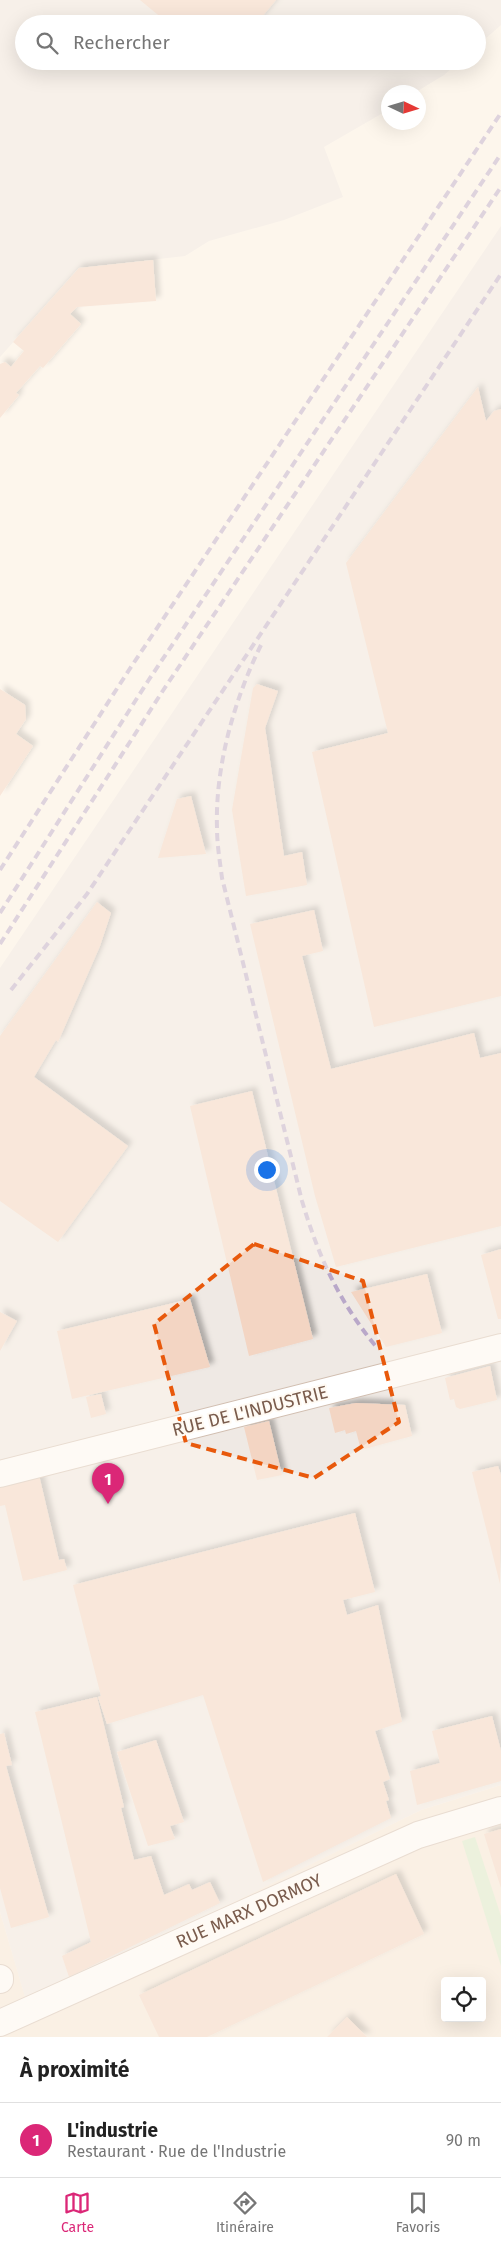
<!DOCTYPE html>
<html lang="fr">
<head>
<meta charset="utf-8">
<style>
	body { margin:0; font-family:"Fira Sans",sans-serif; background:#f6f6f6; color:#222 }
	.controls { position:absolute; right:15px; bottom:15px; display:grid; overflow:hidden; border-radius:5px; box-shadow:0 5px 20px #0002 }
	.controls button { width:45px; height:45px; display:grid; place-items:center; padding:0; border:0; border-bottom:1px solid #e0e0e0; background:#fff; color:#222; font:25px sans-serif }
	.compass { position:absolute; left:381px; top:85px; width:45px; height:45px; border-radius:50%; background:#fff; box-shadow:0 5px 20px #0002; rotate:94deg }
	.you { position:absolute; left:266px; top:1169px; width:18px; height:18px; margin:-12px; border:4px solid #fff; border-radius:50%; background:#1a73e8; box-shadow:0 0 0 8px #1a73e833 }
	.badge { display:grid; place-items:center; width:32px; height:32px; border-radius:50%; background:#db2777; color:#fff; font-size:16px; font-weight:700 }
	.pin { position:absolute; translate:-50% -41px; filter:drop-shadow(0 1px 2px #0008) }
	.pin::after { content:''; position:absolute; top:26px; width:18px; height:15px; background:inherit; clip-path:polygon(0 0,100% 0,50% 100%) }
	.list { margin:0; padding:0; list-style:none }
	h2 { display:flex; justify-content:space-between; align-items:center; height:65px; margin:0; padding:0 20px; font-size:21px }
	h2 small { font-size:16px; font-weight:400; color:#767676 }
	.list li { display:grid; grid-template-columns:32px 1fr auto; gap:15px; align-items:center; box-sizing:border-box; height:75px; padding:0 20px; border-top:1px solid #e0e0e0 }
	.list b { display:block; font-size:19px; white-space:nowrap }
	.list p { margin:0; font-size:16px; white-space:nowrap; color:#767676 }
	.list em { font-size:16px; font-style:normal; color:#767676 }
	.icon { flex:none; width:28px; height:28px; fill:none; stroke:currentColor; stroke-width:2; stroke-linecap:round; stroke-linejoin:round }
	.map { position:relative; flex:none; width:501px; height:2037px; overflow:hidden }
	.search { position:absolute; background:#fff; box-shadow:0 5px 20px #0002; left:15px; right:15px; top:15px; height:55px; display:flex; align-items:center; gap:12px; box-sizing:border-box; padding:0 18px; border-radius:28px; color:#767676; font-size:19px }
	.sheet { height:140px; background:#fff }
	nav { display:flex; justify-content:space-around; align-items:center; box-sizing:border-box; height:70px; border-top:1px solid #e0e0e0; background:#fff; font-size:14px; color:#767676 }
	nav a { display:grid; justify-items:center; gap:2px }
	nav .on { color:#db2777 }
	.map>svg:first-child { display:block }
	.residential { fill:#f5e8da; fill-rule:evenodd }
	.industrial { fill:#efe9e4 }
	.green { fill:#d8ecc9 }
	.building { fill:#f3d5c3; filter:url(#shadow) }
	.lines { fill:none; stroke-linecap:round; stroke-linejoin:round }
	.minor-casing { stroke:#d1beb0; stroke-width:28 }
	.minor { stroke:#fff; stroke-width:26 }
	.rail { stroke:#b9a8c9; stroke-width:4; stroke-dasharray:8 5; stroke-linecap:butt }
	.marked { fill:none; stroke:#e8590c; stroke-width:4; stroke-dasharray:10 6; stroke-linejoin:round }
	.labels { text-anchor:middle; stroke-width:4; stroke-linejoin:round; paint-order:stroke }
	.street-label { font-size:18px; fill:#7a5c4d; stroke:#fffaf3 }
</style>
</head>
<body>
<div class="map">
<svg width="501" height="2037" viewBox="0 0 501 2037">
	<defs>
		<filter id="shadow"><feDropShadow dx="4.5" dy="-4.5" stdDeviation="2.5" flood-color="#0004"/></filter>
	</defs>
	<rect width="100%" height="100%" fill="#fdf6ec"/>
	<path class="residential" d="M501,1785V2037H0V1912L27,2003L421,1810ZM445,1981H482V2018H445Z"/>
	<path class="industrial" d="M0,0H501V25L477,46V24H24V61H460L444,75L416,92H388V110L324,147L343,197L284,220L209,241L185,256L79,268L0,357Z
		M501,226V1785L421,1810L27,2004L0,1912V968Z"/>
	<path class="green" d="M475,1837L501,1916V1966L462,1841Z"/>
	<path class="building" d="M140,0H276L256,24H169Z
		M153,260L156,301L77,307L70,314L81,324L43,368L40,366L16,393L19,395L0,418V364L5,362L11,367L24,351L13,342L79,268Z
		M478,387L486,421L494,411L501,409V996L374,1027L312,752L388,733L346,563Z
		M257,684L278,691L265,728L267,740L284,856L302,852L307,885L246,896L232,810L253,688Z
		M0,689L25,705L26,719L16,734L33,746L0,796Z
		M191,796L206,854L158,858L177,799Z
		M97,902L111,913L100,946L58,1042L56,1040L34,1077L128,1146L58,1242L0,1201V1036Z
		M314,910L323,951L302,956L331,1069L474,1033L480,1058L501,1053V1226L336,1267L315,1196L250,924Z
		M252,1091L313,1339L249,1356L190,1106Z
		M501,1249V1319H498L481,1255Z
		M427,1274L442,1333L386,1347L351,1292Z
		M190,1299L210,1367L72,1399L57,1331Z
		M0,1312L17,1321L0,1351Z
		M490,1366L497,1400L460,1409L456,1407L454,1399L450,1400L445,1378Z
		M101,1394L106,1414L91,1418L86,1397Z
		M356,1403L405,1405L412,1436L361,1450L356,1431L346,1434L345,1430L335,1433L329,1408Z
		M269,1421L282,1475L257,1480L244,1427Z
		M498,1466L501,1475L500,1584L472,1472Z
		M39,1475L59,1560L64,1559L67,1570L23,1581L5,1505L0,1506V1485Z
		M355,1513L375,1592L343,1600L347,1615L378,1605L402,1722L375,1731L390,1779L383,1782L389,1800L386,1801L391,1818L263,1882L203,1695L107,1724L98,1697L101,1696L73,1585Z
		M97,1697L124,1807L121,1808L134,1860L151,1856L164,1895L189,1884L192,1890L210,1882L220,1903L69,1977L62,1956L91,1942L35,1712Z
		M492,1716L501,1751V1781L417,1805L410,1771L440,1763L432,1731Z
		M4,1733L12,1765L6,1766L49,1917L11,1928L0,1888V1734Z
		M156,1740L184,1822L170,1826L175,1839L148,1846L117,1752Z
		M501,1829V1888L484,1834Z
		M396,1874L424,1934L207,2037H159L139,1995Z
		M347,2017L367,2037H327Z"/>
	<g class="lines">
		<defs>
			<path id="minor" d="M0,1474L501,1347
				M0,1978V1980
				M0,2023L418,1835L501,1810"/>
		</defs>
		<use href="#minor" class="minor-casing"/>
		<use href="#minor" class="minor"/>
		<path class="rail" d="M261,645C234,700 215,767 217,828C217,845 220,862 222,878L302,1201C319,1258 339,1302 378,1349
			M0,870L129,670L501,113
			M0,913L148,681L501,154
			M0,944L164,689L501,187
			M11,990L87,894L501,274"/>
	</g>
	<path d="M0 0H501V2037H0ZM254,1244L363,1281L399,1422L314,1478L186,1443L154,1324Z" fill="#fdf6ec" fill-opacity=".55" fill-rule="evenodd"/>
	<path class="marked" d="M254,1244L363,1281L399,1422L314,1478L186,1443L154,1324Z"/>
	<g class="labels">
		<g class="street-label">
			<text transform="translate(250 1411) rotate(-14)" y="6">RUE DE L'INDUSTRIE</text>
			<text transform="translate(249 1911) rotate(-24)" y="6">RUE MARX DORMOY</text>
		</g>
	</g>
</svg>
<div class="controls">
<button><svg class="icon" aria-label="locate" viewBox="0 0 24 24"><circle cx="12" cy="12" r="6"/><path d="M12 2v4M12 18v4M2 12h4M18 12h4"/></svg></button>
</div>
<svg class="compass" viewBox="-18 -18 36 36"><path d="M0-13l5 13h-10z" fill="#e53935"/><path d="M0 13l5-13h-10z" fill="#767676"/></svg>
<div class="you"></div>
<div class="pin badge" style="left:108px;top:1504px">1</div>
<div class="search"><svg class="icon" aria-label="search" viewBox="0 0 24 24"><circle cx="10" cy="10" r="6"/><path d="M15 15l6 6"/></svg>Rechercher</div>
</div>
<section class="sheet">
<h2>À proximité<small></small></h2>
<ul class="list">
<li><span class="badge">1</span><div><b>L'industrie</b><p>Restaurant · Rue de l'Industrie</p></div><em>90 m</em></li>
</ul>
</section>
<nav>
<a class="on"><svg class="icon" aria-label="map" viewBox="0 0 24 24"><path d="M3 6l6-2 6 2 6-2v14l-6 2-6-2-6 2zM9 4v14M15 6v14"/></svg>Carte</a>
<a><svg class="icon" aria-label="directions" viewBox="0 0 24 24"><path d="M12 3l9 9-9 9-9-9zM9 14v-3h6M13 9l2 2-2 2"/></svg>Itinéraire</a>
<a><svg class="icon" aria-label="saved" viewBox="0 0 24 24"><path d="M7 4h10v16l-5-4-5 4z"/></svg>Favoris</a>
</nav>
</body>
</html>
